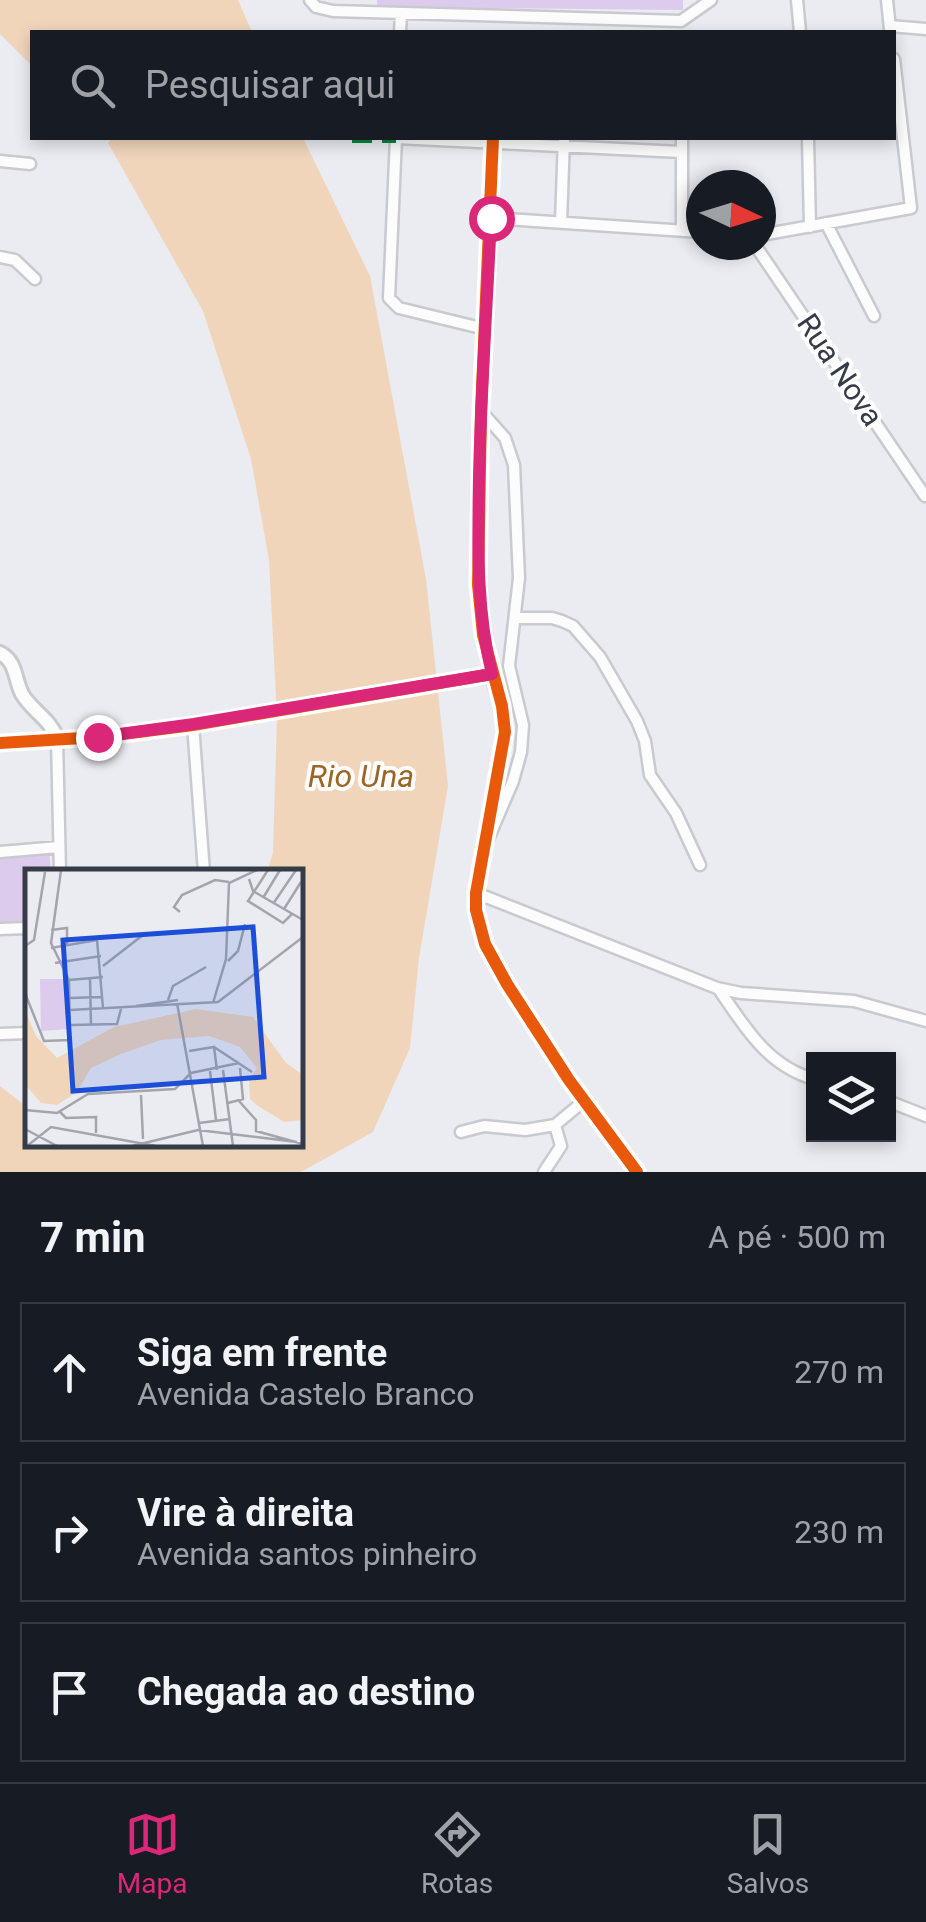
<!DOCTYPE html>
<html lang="pt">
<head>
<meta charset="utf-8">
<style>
	body { margin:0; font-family:Roboto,sans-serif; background:#20242c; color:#f1f3f6 }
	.controls { position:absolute; right:30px; bottom:30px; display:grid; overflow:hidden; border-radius:0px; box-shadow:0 5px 15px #0003 }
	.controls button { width:90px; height:90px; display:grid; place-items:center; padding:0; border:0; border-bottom:2px solid #363941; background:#171b24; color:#f1f3f6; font:50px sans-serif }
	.compass { position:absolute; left:686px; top:170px; width:90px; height:90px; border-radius:50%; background:#171b24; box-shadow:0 5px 15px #0003; rotate:94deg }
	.stop { position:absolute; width:30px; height:30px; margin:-22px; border:8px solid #db2777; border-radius:50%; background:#fff }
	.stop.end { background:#db2777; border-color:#fff; box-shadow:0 2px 10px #0008 }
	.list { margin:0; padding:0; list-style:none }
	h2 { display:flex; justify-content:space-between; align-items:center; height:130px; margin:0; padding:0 40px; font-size:42px }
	h2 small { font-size:32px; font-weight:400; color:#9ea1a6 }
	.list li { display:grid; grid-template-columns:65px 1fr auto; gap:30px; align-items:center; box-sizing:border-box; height:140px; margin:0 20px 20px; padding:0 20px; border:2px solid #363941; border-radius:0px }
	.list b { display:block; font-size:38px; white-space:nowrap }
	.list p { margin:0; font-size:32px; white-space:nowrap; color:#9ea1a6 }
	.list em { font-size:32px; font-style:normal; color:#9ea1a6 }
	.icon { flex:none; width:55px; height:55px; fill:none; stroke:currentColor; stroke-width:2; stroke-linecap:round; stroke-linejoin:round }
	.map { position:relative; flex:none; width:926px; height:1172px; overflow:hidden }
	.search { position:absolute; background:#171b24; box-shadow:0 5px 15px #0003; left:30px; right:30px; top:30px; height:110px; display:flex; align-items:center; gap:25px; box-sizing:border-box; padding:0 35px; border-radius:0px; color:#9ea1a6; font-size:38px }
	.sheet { height:610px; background:#171b24 }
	nav { display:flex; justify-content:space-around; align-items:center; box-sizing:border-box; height:140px; border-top:2px solid #363941; background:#171b24; font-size:28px; color:#9ea1a6 }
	nav a { display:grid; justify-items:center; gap:5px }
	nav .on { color:#db2777 }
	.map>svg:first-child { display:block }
	.green { fill:#dccbed }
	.water { fill:#f0d5bb }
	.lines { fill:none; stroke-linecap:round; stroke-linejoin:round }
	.minor-casing { stroke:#c8cacf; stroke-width:15 }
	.tertiary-casing { stroke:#c8cacf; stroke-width:18 }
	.minor { stroke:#fcfcfd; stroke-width:10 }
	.tertiary { stroke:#fcfcfd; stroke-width:12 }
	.quiet { stroke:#00873e; stroke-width:10; stroke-dasharray:20 10; stroke-linecap:butt }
	.cycleway-casing { stroke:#fff; stroke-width:19 }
	.cycleway { stroke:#e8590c; stroke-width:12 }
	.route { stroke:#db2777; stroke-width:12 }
	.labels { text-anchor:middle; stroke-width:8; stroke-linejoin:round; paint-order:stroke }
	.street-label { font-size:30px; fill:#363b48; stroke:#fff }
	.water-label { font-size:32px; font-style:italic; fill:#9d6629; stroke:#fff }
	.inset-road { fill:none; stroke:#a3a5ad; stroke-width:2.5 }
	.view { fill:#1d4ed8; fill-opacity:0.15; stroke:#1d4ed8; stroke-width:5 }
	.inset-edge { fill:none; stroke:#363b48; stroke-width:5 }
</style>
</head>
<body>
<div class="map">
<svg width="926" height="1172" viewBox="0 0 926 1172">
	<rect width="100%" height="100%" fill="#ebecf1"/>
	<path class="green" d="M377,0H683V10L377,7Z
		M49,849L51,872H28L27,922L0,923V857Z"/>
	<path class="water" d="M0,0H238L252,32H32V66L0,34Z
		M112,138H303L370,276L426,579L448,786L419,958L410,1048L373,1132L301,1172H0V1086L27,1107L28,1144H300V872H267L273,853L277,717L269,560L251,459L203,311L108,143Z"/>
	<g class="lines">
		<defs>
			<path id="minor" d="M310,0L316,7L333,11L681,21L711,0
				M797,0L800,32
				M887,0L890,29
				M890,26L926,29
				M400,32L401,13
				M396,138L681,152
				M396,138L389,298L399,308L485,329
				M682,138V231
				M808,138L810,227
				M0,161L30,164
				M491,218L701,232
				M561,222L564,138
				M826,223L874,316
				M761,235L911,208L894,59
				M755,245L925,496
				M0,257L15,260L35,279
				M481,411L505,438L514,465L519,578L509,666L523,725L521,752L513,781L489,837
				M515,618H552L562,621L573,626L600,657L637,721L645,741L650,775L676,813L700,865
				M492,674C476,606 478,537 479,468C482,357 491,248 493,138
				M193,725L204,872
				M57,738L60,872
				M0,852L59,847
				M476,893L717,988L741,993L854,1001L926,1021
				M0,929L28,928
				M718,988C744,1026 767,1066 814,1079
				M0,1034L28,1033
				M888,1101L926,1116
				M461,1132L484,1126L525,1130L555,1125L584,1101
				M544,1172L561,1146L555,1125"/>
			<path id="tertiary" d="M0,653C17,662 14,678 22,694C32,711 50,719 57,738
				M0,743L99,737L193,725L492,674L502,706L505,732L476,893V910L485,944L507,984L569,1080L637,1172"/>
		</defs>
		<use href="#minor" class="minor-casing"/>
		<use href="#tertiary" class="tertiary-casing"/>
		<use href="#minor" class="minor"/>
		<use href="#tertiary" class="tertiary"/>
		<path class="quiet" d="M352,138H396"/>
		<defs>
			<path id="cycleway" d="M493,138L481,411L478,585L483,635L502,706L505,732L476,893V910L485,944L507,984L569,1080L637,1172
				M0,743L99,737L193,725L492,674"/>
		</defs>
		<use href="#cycleway" class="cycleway-casing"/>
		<use href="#cycleway" class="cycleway"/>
	</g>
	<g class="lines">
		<path class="route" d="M98,737L194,724L492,674C476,609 478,543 479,477C481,390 487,304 491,218"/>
	</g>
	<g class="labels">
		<g class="street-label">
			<text transform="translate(840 370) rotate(56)" y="10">Rua Nova</text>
		</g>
		<g class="water-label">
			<text x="361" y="787">Rio Una</text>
		</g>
	</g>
	<g transform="translate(25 869)">
		<rect width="278" height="278" fill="#ebecf1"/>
		<path d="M15,110H42L45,160L16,162Z" fill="#dccbed"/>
		<path d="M171,140L228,148L261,194L277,205V251L259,253L233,237L225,230L224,211L232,199L215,178L184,167L136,171L96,185L66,199L52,223L32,236L16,234L0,215V141L11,167L32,189L89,158Z" fill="#f0d5bb"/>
		<path class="inset-road" d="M243,1L223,32L258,54L267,45M224,10L228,22L278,51M238,29L255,1M248,35L271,1M259,40L276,13M155,43L149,38L157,26L190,11L204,13M26,61L42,59V77M0,77L9,71L20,3M26,79L72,71L78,139M203,92L213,82L220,55M30,94L76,87M78,97L118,66M65,109L66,156M44,111L78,108M0,124L19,172L45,171L44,111L26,74L36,1M45,129L77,128M143,131L148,117L181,98M152,134L178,277M188,134L201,90L204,14L232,1M111,137L153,131M45,141L193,133L278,68M46,156L92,155L96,140M189,178L227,203M164,182L189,178L192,201M198,201L208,277M185,202L191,251M116,226L118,270M214,232L231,251V262L278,275M203,234L218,230L215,199M0,241L32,244L63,225L150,220L166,204L214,194M35,243L41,249L71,248V264M174,254L205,250M0,260L32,277M2,277L26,258L131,277M107,277L173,261L272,273"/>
		<path class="view" d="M228,58L239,208L48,222L38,71Z"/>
		<rect width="278" height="278" class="inset-edge"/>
	</g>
</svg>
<div class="controls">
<button><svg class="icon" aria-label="layers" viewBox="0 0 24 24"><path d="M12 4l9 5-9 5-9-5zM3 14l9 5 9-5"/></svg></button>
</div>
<svg class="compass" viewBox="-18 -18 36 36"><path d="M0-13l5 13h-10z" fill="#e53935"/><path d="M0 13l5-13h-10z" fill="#9ea1a6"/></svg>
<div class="stop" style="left:491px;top:218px"></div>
<div class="stop end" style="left:98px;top:737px"></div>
<div class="search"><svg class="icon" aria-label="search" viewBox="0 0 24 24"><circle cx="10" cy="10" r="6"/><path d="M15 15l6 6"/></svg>Pesquisar aqui</div>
</div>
<section class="sheet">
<h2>7 min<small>A pé · 500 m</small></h2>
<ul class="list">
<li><svg class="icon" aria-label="ahead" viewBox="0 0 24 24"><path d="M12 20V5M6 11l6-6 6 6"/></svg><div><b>Siga em frente</b><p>Avenida Castelo Branco</p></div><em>270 m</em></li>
<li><svg class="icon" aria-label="right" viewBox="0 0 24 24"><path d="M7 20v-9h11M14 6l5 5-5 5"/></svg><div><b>Vire à direita</b><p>Avenida santos pinheiro</p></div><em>230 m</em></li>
<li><svg class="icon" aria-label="arrive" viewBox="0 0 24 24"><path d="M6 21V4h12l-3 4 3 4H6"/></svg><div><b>Chegada ao destino</b></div></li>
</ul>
</section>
<nav>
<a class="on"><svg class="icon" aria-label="map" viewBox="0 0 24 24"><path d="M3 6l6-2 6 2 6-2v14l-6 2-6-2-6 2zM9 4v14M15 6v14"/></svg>Mapa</a>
<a><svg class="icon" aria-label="directions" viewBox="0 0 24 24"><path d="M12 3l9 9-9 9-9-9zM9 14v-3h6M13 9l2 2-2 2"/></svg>Rotas</a>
<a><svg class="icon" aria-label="saved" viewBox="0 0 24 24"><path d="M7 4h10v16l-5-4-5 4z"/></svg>Salvos</a>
</nav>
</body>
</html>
